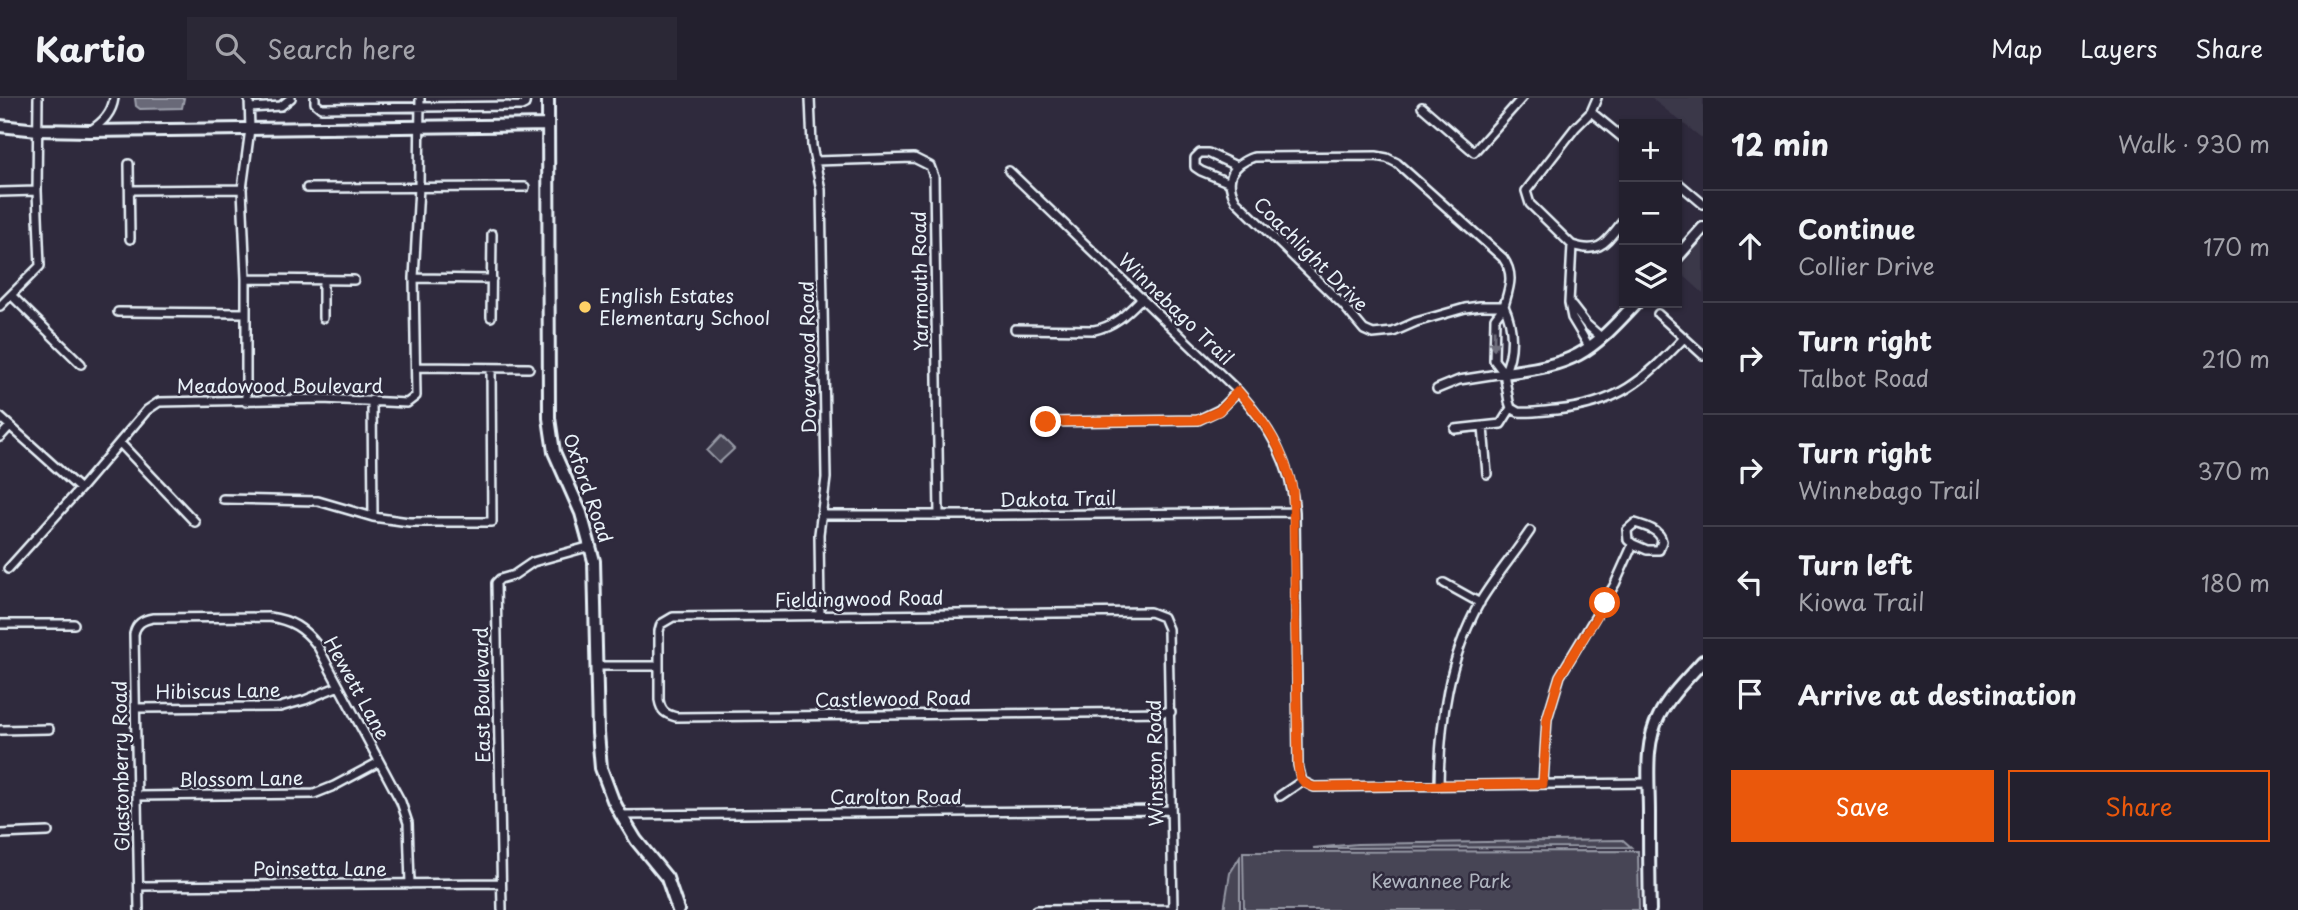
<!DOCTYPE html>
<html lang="en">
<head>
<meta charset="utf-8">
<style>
	body { margin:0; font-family:"Playpen Sans",sans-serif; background:#2b2836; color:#f1f3f6 }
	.controls { position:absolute; right:21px; top:21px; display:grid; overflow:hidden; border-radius:0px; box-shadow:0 2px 5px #0004 }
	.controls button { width:63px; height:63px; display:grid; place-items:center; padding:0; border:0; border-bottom:2px solid #403e4a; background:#23202e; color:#f1f3f6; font:35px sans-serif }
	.stop { position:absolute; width:21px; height:21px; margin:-16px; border:5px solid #ea580c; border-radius:50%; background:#fff }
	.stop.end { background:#ea580c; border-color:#fff; box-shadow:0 2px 7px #0008 }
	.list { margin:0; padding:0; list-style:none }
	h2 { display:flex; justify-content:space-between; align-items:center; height:91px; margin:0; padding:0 28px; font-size:30px }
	h2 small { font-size:23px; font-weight:400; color:#a3a3aa }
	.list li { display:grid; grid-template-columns:46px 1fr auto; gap:21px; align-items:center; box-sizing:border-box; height:112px; padding:0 28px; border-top:2px solid #403e4a }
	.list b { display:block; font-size:26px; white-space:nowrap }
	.list p { margin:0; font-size:23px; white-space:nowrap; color:#a3a3aa }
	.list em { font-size:23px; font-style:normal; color:#a3a3aa }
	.actions { display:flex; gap:14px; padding:21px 28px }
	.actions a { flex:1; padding:16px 0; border:2px solid #ea580c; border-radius:0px; text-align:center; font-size:24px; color:#ea580c }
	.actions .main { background:#ea580c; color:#fff }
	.icon { flex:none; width:38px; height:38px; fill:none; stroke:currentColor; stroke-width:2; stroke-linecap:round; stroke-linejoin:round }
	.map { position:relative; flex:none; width:1703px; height:812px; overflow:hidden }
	header { display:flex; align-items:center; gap:42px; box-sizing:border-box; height:98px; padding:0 35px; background:#23202e; border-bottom:2px solid #403e4a }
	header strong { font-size:33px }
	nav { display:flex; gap:38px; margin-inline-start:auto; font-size:24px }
	.search { width:490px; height:63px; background:#2b2836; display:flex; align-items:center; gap:18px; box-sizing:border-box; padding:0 24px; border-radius:0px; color:#a3a3aa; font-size:26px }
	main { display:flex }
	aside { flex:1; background:#23202e }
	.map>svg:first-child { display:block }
	.built { fill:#3b3749 }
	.green { fill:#464455; stroke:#979aa6; stroke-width:2 }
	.water { fill:#696978; stroke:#9c9fab; stroke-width:2 }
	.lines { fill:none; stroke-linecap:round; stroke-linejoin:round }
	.street-casing { stroke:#e8f1f8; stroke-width:12 }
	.secondary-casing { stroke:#e8f1f8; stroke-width:16 }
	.street { stroke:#2f2a3d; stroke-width:7 }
	.secondary { stroke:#2f2a3d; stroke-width:10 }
	.oneway { fill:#70707e }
	.route { stroke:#ea580c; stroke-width:9 }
	.poi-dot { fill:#ffd166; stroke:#2f2a3d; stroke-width:2.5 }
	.labels { text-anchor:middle; stroke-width:5; stroke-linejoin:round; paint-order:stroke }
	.street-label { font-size:19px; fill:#e8f1f8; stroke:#2f2a3d }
	.poi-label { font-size:19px; fill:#e8f1f8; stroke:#2f2a3d; text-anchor:start }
	.park-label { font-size:19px; fill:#afb4bf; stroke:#2f2a3d }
</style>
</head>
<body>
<header>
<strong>Kartio</strong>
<div class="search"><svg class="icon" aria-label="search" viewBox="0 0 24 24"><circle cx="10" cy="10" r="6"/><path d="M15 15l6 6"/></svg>Search here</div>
<nav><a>Map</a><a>Layers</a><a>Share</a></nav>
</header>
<main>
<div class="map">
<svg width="1703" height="812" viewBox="0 0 1703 812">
	<rect width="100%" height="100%" fill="#2f2a3d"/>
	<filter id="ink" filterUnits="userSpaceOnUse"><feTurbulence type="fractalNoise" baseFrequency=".0143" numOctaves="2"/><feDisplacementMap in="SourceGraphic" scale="14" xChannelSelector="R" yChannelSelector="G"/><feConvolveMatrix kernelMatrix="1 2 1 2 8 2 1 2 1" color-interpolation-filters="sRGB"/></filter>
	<g filter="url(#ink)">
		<path class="built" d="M1651,0H1703V41Z
			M1703,139V195L1681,175H1677Z"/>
		<path class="green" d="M721,338L734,351L719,365L707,353Z
			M1623,742L1631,749L1313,750L1357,746Z
			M1638,753L1639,812H1244L1243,754Z
			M1240,759V812H1224L1230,775Z"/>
		<path class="water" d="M135,0H184L182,10L140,11L136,8Z"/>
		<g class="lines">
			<defs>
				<path id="street" d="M315,0V5L321,10L521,8L525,6L526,0
					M810,0L812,48L821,92L826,380L819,436L820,517
					M1422,9L1474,54L1522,0
					M250,10L281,8L291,0
					M1591,14L1597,0
					M91,32C103,24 112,15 114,0
					M1376,58L1387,60L1397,65L1503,160C1515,177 1509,190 1504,208H1480L1465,210L1416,224L1393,234L1373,236L1364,232L1343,207L1236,103C1224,82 1231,67 1254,59Z
					M815,63L914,60L930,68L934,79L939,416
					M129,66L130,141
					M1009,73L1238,293C1270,329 1291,365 1295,414L1298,667L1302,683
					M1677,84L1703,106
					M1230,85L1201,73L1195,69V60L1200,55H1208L1236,68
					M307,90L525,89
					M131,92L242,91
					M0,94L37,93
					M1572,147C1602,157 1606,143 1624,122
					M414,180L492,181
					M246,181L354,182
					M11,197L81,266
					M0,208L40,168L37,93L38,0
					M1572,208L1586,226L1602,240
					M118,214L246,215
					M1658,216L1703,257
					M491,219L492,136
					M323,220V183
					M1015,231L1094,232C1115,228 1127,215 1142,200
					M1590,250L1572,220L1569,205L1572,147L1530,106L1526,93L1575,30L1591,14L1624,41
					M416,269L529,270
					M1504,275C1514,255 1514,229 1504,208L1495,220L1494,262L1504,275L1509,304L1511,310L1518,314C1531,315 1543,313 1556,312C1618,306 1643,283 1684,240
					M1437,291L1459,282L1504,275
					M372,302L373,419
					M246,304V181L242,91L250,31L249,0
					M0,319L80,391
					M1046,324L1198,322L1219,312L1238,293
					M1483,329L1487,376
					M1455,331L1501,326L1511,310
					M0,339L10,328
					M120,345L195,424
					M223,401L318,403L373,419L409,424H492L491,270
					M821,417H997L1295,414
					M8,471L80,391L147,312L159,304L322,301L407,305L416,298L414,180L419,89L420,0
					M1444,485L1480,505
					M0,526H74
					M597,568H658
					M136,610L280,609L305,602L339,588
					M1171,614L676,619C665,616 661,613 659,602V533L661,526L673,519L1150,514L1163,519L1168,531L1173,812
					M0,632L49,631
					M1302,683L1314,689L1649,685
					M1543,686L1547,621L1560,578L1615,486L1633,446L1628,442L1627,432L1635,425C1645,428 1660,432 1662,443L1659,452H1647L1633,446
					M1439,687C1440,623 1448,561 1480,504C1495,479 1514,457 1530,433
					M137,698L314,696L334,688L379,664
					M1280,698L1302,683
					M621,717L1171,712
					M0,736L48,734
					M139,788L501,785
					M139,812L134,536C136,526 142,522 153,520L269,519C291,522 304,530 317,547L401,704L408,725L410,786
					M502,812L496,485L500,481L514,477L533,464L591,448
					M1036,812L1173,811"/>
				<path id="secondary" d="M548,0L549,320L554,354L581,415L594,463L598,635L601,670L613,702L621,717L636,742L667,780L678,812
					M0,28L38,32L90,33L548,27
					M1677,159L1703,130
					M1504,275C1575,266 1587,258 1636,205
					M1650,812C1649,779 1649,747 1649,714C1649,683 1644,646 1659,618C1669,598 1688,580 1703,563"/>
			</defs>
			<use href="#street" class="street-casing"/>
			<use href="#secondary" class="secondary-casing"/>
			<use href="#street" class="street"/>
			<use href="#secondary" class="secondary"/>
		</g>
		<defs><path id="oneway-solid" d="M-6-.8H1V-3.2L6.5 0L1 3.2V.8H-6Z" transform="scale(1.75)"/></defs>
		<use class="oneway" href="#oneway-solid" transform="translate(1494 242) rotate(91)"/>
	</g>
	<g class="lines" filter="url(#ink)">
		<path class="route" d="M1046,324L1198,322L1219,313L1238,293C1265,323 1285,353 1293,393L1298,667C1299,680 1302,686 1314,689L1543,686L1547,621L1560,578L1605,505"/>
	</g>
	<circle class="poi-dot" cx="585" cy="209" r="7"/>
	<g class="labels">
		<g class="street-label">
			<text transform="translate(1311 156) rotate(45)" y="7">Coachlight Drive</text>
			<text transform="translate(920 183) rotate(-91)" y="7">Yarmouth Road</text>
			<text transform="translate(1176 211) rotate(44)" y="7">Winnebago Trail</text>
			<text transform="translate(808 259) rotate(-91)" y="7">Doverwood Road</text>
			<text x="280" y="295">Meadowood Boulevard</text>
			<text transform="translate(588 390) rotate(71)" y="7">Oxford Road</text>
			<text transform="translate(1058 401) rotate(-1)" y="7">Dakota Trail</text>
			<text transform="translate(859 501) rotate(-1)" y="7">Fieldingwood Road</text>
			<text transform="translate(357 590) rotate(61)" y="7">Hewett Lane</text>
			<text transform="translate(218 593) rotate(-1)" y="7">Hibiscus Lane</text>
			<text transform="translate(482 597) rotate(-91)" y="7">East Boulevard</text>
			<text transform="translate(893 601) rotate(-1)" y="7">Castlewood Road</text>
			<text transform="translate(1155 665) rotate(-91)" y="7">Winston Road</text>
			<text transform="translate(121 668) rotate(-91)" y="7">Glastonberry Road</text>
			<text transform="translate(241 681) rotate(-1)" y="7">Blossom Lane</text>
			<text x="896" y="706">Carolton Road</text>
			<text x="320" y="778">Poinsetta Lane</text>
		</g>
		<g class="poi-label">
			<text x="599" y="205">English Estates<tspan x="599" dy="22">Elementary School</tspan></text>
		</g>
		<g class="park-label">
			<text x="1441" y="790">Kewannee Park</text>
		</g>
	</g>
</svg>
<div class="controls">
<button>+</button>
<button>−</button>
<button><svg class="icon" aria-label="layers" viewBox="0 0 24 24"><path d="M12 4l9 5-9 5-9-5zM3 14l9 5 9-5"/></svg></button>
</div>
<div class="stop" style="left:1605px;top:505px"></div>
<div class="stop end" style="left:1046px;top:324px"></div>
</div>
<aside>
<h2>12 min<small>Walk · 930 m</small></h2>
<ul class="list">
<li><svg class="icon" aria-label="ahead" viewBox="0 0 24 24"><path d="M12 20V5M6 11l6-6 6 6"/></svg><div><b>Continue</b><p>Collier Drive</p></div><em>170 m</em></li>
<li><svg class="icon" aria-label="right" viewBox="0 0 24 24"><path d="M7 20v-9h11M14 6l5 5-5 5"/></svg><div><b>Turn right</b><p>Talbot Road</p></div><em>210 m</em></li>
<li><svg class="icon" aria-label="right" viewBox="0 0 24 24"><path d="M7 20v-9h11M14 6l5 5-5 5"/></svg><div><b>Turn right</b><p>Winnebago Trail</p></div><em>370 m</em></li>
<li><svg class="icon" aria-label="left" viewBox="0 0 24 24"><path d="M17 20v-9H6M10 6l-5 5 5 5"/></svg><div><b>Turn left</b><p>Kiowa Trail</p></div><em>180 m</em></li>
<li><svg class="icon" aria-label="arrive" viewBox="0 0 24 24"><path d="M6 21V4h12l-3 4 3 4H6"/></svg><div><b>Arrive at destination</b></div></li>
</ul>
<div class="actions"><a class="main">Save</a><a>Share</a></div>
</aside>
</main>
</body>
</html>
